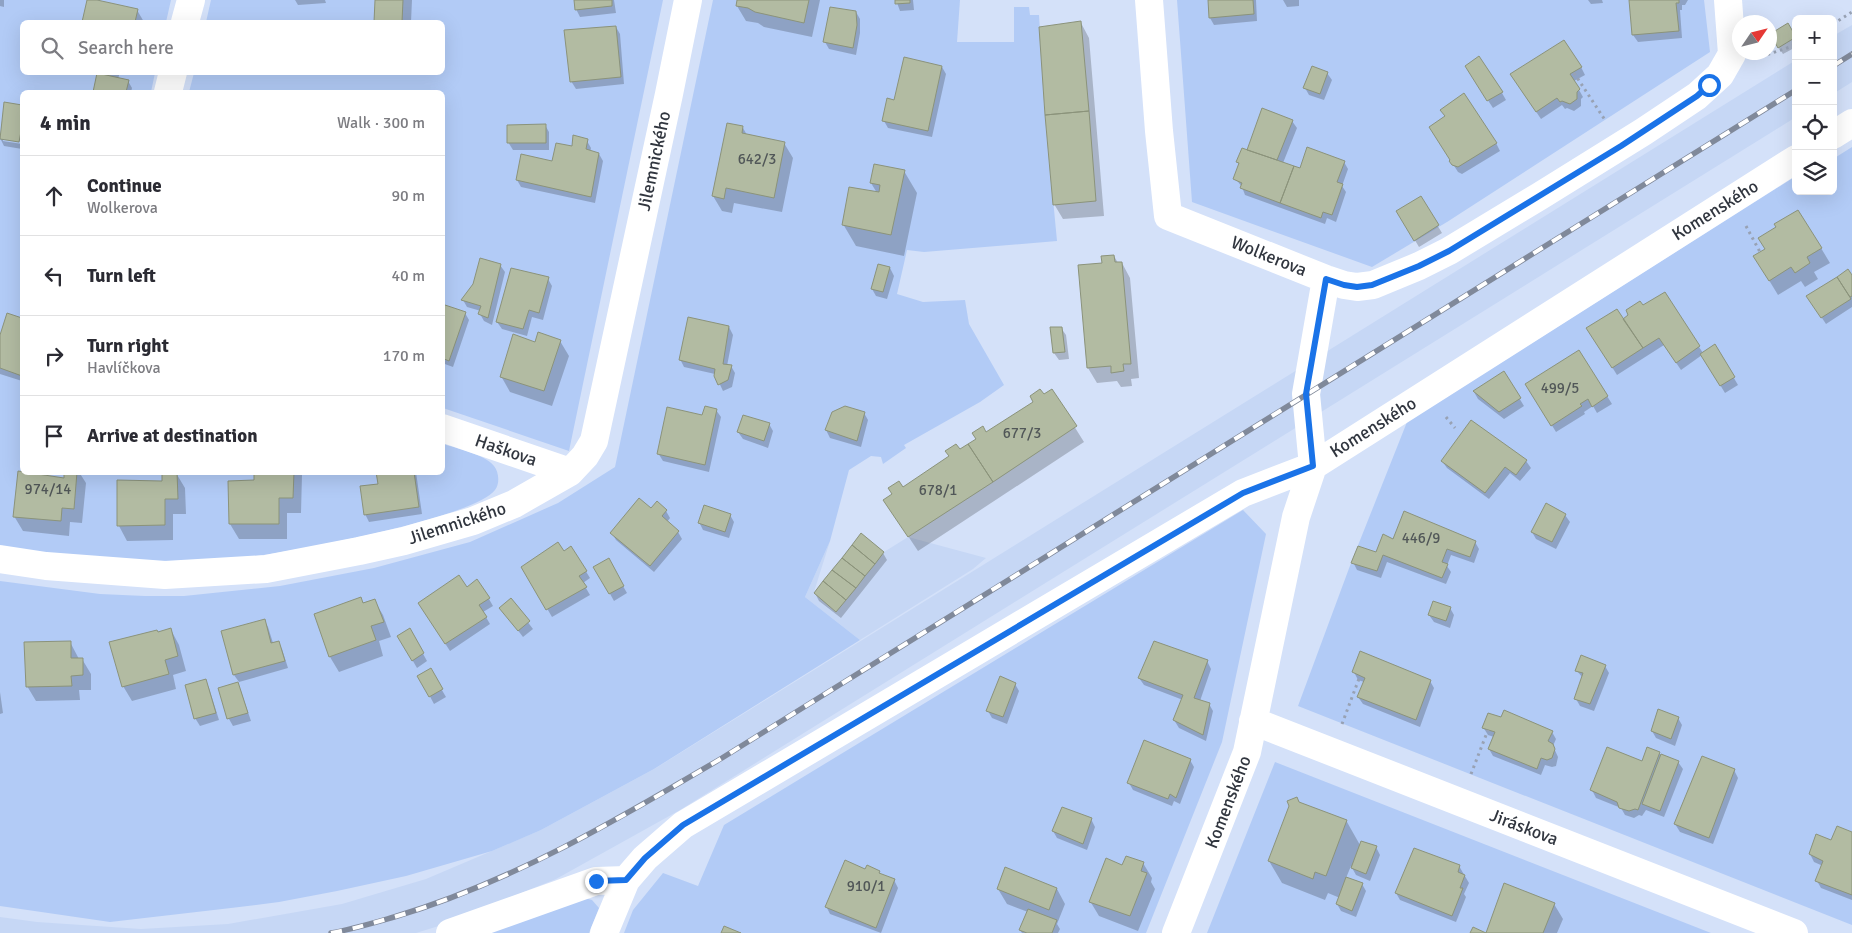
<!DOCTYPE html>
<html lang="en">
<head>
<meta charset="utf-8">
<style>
	body { margin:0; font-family:Signika,sans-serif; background:#f7f7f7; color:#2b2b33 }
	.controls { position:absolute; right:15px; top:15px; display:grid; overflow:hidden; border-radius:8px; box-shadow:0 5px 20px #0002 }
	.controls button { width:45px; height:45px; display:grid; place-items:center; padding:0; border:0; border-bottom:1px solid #e1e1e2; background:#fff; color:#2b2b33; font:25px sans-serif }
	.compass { position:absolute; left:1732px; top:15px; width:45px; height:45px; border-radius:50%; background:#fff; box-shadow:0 5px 20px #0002; rotate:55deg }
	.stop { position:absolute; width:15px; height:15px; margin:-11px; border:4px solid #1a73e8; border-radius:50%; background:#fff }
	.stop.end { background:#1a73e8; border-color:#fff; box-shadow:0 1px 5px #0008 }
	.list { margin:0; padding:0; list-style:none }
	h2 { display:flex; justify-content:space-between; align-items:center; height:65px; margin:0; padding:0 20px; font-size:21px }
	h2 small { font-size:16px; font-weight:400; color:#7c7c81 }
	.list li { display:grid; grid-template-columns:32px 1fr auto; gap:15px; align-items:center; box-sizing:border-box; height:80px; padding:0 20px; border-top:1px solid #e1e1e2 }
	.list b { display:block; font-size:19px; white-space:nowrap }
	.list p { margin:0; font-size:16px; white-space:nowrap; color:#7c7c81 }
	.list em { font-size:16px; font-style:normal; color:#7c7c81 }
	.icon { flex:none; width:28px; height:28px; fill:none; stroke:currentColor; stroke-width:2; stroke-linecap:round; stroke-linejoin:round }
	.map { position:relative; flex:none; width:1852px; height:933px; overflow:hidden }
	.search { position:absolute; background:#fff; box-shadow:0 5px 20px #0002; left:20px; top:20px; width:425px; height:55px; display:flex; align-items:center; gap:12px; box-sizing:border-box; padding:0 18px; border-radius:8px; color:#7c7c81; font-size:19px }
	.panel { position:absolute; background:#fff; box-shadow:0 5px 20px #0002; left:20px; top:90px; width:425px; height:385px; border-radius:8px }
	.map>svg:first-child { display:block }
	.built { fill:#c6d7f5 }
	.green { fill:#b2cbf6 }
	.shadow { fill:#0003 }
	.building { fill:#b2bba2; stroke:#8b937b }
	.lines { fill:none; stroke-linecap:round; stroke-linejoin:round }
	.path { stroke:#98a2b4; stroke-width:3; stroke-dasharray:2.5 4; stroke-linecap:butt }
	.street { stroke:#fff; stroke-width:28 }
	.rail-casing { stroke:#80899a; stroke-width:5.5 }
	.rail { stroke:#fff; stroke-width:4; stroke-dasharray:11; stroke-linecap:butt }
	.route { stroke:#1a73e8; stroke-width:6 }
	.labels { text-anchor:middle; stroke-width:5; stroke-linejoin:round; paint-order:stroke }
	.number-label { font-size:15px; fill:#515758 }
	.street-label { font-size:18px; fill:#31363f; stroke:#fff }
</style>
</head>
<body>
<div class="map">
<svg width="1852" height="933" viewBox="0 0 1852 933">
	<rect width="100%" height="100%" fill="#d4e1f9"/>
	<path class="built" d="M1852,25V82L1833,94V36Z
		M1796,60V117L680,810L556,879L442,925L416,933H0V917L37,922L141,929L228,924L342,904L426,879L541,830L656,768Z
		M861,533L884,552L908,537L986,558L973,569L860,640L805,597L830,541L814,592Z"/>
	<path class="green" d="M0,0H171L166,22H22V72L155,73L151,92H22V472H442L443,444C456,448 486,455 494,466C499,472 500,484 495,490C473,518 296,551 256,556C226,560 195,563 165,563C153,563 140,562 128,561C85,558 43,552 0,547Z
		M211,0H663L569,451L443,408L442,92H189L194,73L442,72V22H206Z
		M713,0H960L957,42H1014V7H1029L1030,15H1039L1045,115L1057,241L924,252L907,250L897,294L923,302L965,300L969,324L1004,385L980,402L904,445L906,448L883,464L881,457L871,456L849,470L830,541L805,597L860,640L654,769L541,830L492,851L406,876L337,891L279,902L231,908L110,922L0,906V581L100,594L145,596H184L280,586L374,568L470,542L558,503L615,467Z
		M1177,0H1704L1710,52L1447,222L1372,267L1192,202Z
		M1852,147V925L1298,706L1351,563L1407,422L1796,176V191H1833V159Z
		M1243,510L1266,534L1222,742L1146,933H624L633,910L663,873L698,886L724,825Z
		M1275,762L1711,933H1207Z
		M585,898L592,900L599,908L589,933H486Z"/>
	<path class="shadow" d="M0,0H4V7L0,6Z
		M88,0L137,10L144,22H83Z
		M295,0H325L326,3L298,5Z
		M377,0H412L411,22H376Z
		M575,0H614L616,13L580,17L576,9Z
		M738,0H820L812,37L764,27L758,23L746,21L737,6Z
		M896,0H913L914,10L900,11Z
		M1209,0H1256L1257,21L1214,25L1210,18Z
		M1283,0H1299V6L1287,7Z
		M1588,0H1602L1603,3L1591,4Z
		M1630,0H1688L1685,5H1682V10H1680L1682,38L1638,42L1633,35Z
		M856,12L860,19V33L856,55L829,49L825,42Z
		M1081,23L1089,38L1104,216L1063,219L1054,204Z
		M1787,24L1796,38V47L1783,54L1775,42Z
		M616,27L620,34L624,84L576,89L571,81Z
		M942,67L946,74L932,137L888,128L884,121L895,102Z
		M1581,67L1585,75L1574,81L1583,97L1581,99V106L1574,111L1567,108L1565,109L1562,105L1541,119L1516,82Z
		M98,72H120L118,79L128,81L132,88L131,92H95Z
		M1327,73L1332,80L1324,100L1309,95L1305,88Z
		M1470,73L1502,93L1506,100L1493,108Z
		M5,103L22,106V141L3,138V141L22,144V149L4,146L0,138Z
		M1292,121L1297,128L1283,163L1300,170L1344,162L1348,169L1342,186L1346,192L1336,222L1327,218L1325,224L1245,195L1242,187L1235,178L1239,165L1238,162L1248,152Z
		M545,125L549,132V150H513L508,142Z
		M743,128L747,135L784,143L793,158L782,212L734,203L732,213L722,211L713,196Z
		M587,141L591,148L590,152L599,154L603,161L595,203L521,187L517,180L553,162L573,147Z
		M1496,143L1500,151L1462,174L1458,172L1451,161Z
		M904,171L917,193L904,256L856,246L843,224L877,193L871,183Z
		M1421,198L1442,233L1419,247L1398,212Z
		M1821,248L1830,263L1814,272L1818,279L1805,287L1801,281L1778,295L1764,272Z
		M1114,256L1118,263H1122L1130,278L1139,378L1131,379L1132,386L1121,387L1117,381L1097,383L1088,368L1103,264Z
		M500,265L505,272L492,325L484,321L480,314L481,311L467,307L463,300Z
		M890,268L894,276L887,299L876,296L872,289Z
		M1848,271L1852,277V307L1826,324L1808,297Z
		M548,279L552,286L543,320L532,317L527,336L502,329L497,322Z
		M1664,294L1703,353L1715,346L1738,385L1725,393L1702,355L1681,370L1664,345L1617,375L1592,335L1623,320Z
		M442,305L465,313L469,320L453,367L442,363Z
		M8,315L22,319V381L0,374V338Z
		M729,327L733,335L727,366H731L735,373L732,387L723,391L715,374L684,367L680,359Z
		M1061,328L1066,335L1069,359L1059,360L1054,353L1052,329Z
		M560,341L569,356L552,406L510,392L501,376L536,343Z
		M1579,351L1612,404L1597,413L1593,406L1584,412L1585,414L1556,432L1527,385Z
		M1504,373L1524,406L1504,419L1478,399L1474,392Z
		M1052,391L1084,442L918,551L894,515L902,489Z
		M716,410L721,417L709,472L663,461L658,453L703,417Z
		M864,413L868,420L861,447L830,438L826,430Z
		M1471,422L1526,461L1531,468L1520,481L1510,473L1489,499L1447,468L1442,461Z
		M769,424L773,431L768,448L743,439L738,432Z
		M65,472H79L86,483L82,523L70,522L69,536L23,531L14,516L65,479Z
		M255,472H300L302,475L301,513H287V539H239L230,524V482L255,481Z
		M377,472H416L422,514L369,522L365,514L379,485Z
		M176,473L185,488L186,514H173V540L127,541L119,526L164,482Z
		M652,510L666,511L670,518L667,522L678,532L682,539L654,572L616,540L612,533Z
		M730,515L734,522L729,538L703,530L699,522Z
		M1565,515L1570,522L1556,549L1536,539L1532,532Z
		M1394,540L1475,542L1479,549L1474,563L1451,555L1447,566L1451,572L1446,584L1387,562L1381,578L1357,570L1353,562L1376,554Z
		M571,547L590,578L583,583L590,595L552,617L523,567L563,553Z
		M883,553L887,560L841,618L819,601L815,593Z
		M608,560L627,593L614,601L595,567Z
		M467,588L489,599L493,606L483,612L490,624L450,651L424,611Z
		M374,600L383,615L391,637L379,641L383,656L339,672L330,657L315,614Z
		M511,600L533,629L523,637L501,608Z
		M1450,608L1454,615L1450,628L1434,622L1429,615Z
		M264,620L268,627L273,643L278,642L282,649L288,668L239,682L234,675L223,632Z
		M171,630L179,645L186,671L173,675L176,689L132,701L123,686L157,633Z
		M410,630L427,661L417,668L399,637Z
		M70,642L79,659H82L91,674V690H79L80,700L36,701L27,686Z
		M1207,661L1211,669L1200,701L1209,704L1213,711L1206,741L1179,728L1174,720L1183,700L1144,685L1139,678Z
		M1605,666L1609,673L1594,711L1580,706L1576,699L1583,678L1577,671Z
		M430,670L446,697L434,704L419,676Z
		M1354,672L1430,681L1434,688L1420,727L1363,704L1358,697L1364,682L1358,680Z
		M205,681L209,688L219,720L200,726L195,718Z
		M237,683L241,691L251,721L233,726L229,719L220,689Z
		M1015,684L1019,691L1007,724L992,718L988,711Z
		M0,692L3,713L0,714Z
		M1678,718L1682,725L1675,746L1656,738L1652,731Z
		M1483,727L1552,732L1556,739L1553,746L1558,757L1556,766L1552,767L1545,765L1541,775L1493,756L1489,749L1494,737L1488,735Z
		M1648,749L1678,762L1683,769L1664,817L1646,810L1642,816L1639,815L1634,818L1625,815L1621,808L1596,798L1592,790L1643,762Z
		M1190,760L1194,767L1180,804L1174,801L1172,806L1133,790L1129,783Z
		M1734,770L1738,778L1713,844L1680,832L1675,824Z
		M1299,803L1347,822L1360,845L1376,847L1380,855L1370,881L1356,875L1351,866L1346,878L1362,884L1366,891L1356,917L1341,911L1337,904L1340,898L1328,893L1325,900L1282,883L1269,861Z
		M1091,819L1095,827L1087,850L1057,838L1053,831Z
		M1852,833V900L1821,888L1817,881L1823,866L1814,862L1810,854Z
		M1143,863L1152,878L1151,882L1155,889L1138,931L1099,916L1090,901Z
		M1459,866L1469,883L1464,894L1466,897L1456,922L1400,900L1396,893Z
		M1005,869L1057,889L1065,904L1057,924L1060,929L1058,933H1022L1020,930L1028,912L1007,904L998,889Z
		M866,871L879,872L881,875L894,880L898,888L881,933L830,914L826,906Z
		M1554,904L1563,919L1557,933H1487Z"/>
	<path class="building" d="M87,0H97L138,9L135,22H82Z
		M375,0H403L402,22H374Z
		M574,0H612V6L575,10Z
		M737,0H809L804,23L755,12L748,8L736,6Z
		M895,0H910V3L895,4Z
		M1208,0H1253L1254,14L1209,18Z
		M1629,0H1679V3H1676L1679,31L1632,35Z
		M830,7L856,11L857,25L853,48L823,42Z
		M1081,21L1089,111L1045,115L1039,27Z
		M1788,23L1796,37L1778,48L1770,34Z
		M616,26L621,77L570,82L564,30Z
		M1564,40L1582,67L1570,74L1580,89L1577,92V99L1570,104L1562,101L1560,102L1557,98L1536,112L1510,74Z
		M1479,56L1503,92L1487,101L1465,66Z
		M904,57L942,66L928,131L882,121L887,98L894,100Z
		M1312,66L1328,72L1320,94L1303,88Z
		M97,73L129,80L126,92H93Z
		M1464,93L1497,143L1458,167L1452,165L1449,161L1450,160L1429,127L1445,116L1440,110Z
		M4,102L22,105V126L19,142L0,139Z
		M1262,108L1293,120L1277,160L1247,150Z
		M1089,111L1096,201L1053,205L1045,115Z
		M727,123L743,126L742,133L785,142L774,198L726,188L724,199L712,196Z
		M546,124V143H507V125Z
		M573,135L588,139L586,149L599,153L591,197L516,180L521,154L552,161L556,143L572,146Z
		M1307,147L1345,161L1337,182L1343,184L1332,215L1323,212L1321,218L1280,203L1294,166L1300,168Z
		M1242,148L1294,166L1280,203L1240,188L1242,183L1233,179L1239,163L1236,162Z
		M874,164L905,170L891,235L842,225L849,187L879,192L880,185L870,183Z
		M1421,196L1439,225L1414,241L1396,211Z
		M1798,210L1822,248L1807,257L1810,263L1795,273L1791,267L1769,281L1753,256L1765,249L1758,238L1776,227L1774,224Z
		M1114,255L1115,262H1122L1131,364H1123L1124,371L1111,373V366L1087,368L1078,265L1102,263L1101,256Z
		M480,258L501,264L488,318L478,314L481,306L461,300L473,284Z
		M878,264L890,267L883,292L871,289Z
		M511,268L549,277L539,313L529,310L523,329L496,322Z
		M1848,269L1852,275V296L1850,297L1837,277Z
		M1837,277L1851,299L1821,318L1806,296Z
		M1665,292L1700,346L1676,363L1659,338L1643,348L1623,319L1628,315L1626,310L1640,301L1643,305Z
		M442,304L466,312L449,361L442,358Z
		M1617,309L1643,348L1612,368L1586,328Z
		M7,313L22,318V376L0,368V335Z
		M688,317L729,326L723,364L732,365L728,380L718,385L714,376L715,369L679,360Z
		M1050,327H1062L1065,352L1053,353Z
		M538,332L561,340L544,391L500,377L513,334L535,342Z
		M1715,344L1735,377L1720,386L1700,354Z
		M1579,350L1608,396L1592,407L1588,399L1580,404L1582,406L1551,426L1525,384Z
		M1504,371L1521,398L1499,412L1473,391Z
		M1040,389L1044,394L1052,389L1077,426L993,482L968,444L976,439L972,433L983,426L986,432L1033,402L1030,396Z
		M705,406L717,409L705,465L657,454L667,407L702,415Z
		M845,406L865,412L857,441L825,430L832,412Z
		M743,415L770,423L764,441L737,432Z
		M1471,420L1527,460L1516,475L1505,467L1485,493L1441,461Z
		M956,444L960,449L968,444L993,482L908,537L883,500L892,494L888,488L899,481L903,487L949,456L945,451Z
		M18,471L64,478V472H77L74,509L62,508L61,521L13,517Z
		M162,472H177L178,499H165V525L117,526V480L162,481Z
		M254,472H294L293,498H279V524H229L228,481L254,480Z
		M376,472H414L419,507L364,515L360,486L378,484Z
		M639,498L651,508L657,501L667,510L662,516L679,531L650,566L610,533Z
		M1546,503L1566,514L1552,542L1531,532Z
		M704,505L731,514L725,532L698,523Z
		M1404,511L1476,541L1470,557L1447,549L1442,562L1448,564L1442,578L1383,555L1377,571L1351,563L1358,546L1376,552L1383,534L1393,539Z
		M861,533L884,552L875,564L852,545Z
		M558,542L564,551L571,546L587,571L579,576L587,587L546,610L521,567Z
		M852,545L875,564L865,576L842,558Z
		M609,558L624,586L609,594L593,567Z
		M842,558L865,576L856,588L832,570Z
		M832,570L856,588L846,600L823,581Z
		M459,575L467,587L477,579L490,598L479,605L487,617L445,644L418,603Z
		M823,581L846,600L836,612L814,593Z
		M361,597L363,603L375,599L384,622L371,626L376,640L329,657L314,614Z
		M511,598L530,621L518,631L499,608Z
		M1433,601L1451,607L1446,621L1428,615Z
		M265,619L271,643L279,641L285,661L233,675L221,631Z
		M171,628L178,656L165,660L169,674L122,687L109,642L157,630L158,632Z
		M410,628L424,653L412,661L397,636Z
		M71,641V658H83V675L71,676L72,686L26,687L24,642Z
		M1154,641L1208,660L1194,698L1210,703L1203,735L1173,720L1183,695L1138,678Z
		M1360,651L1431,680L1416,720L1357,697L1365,678L1352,672Z
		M1581,655L1606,665L1590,704L1574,699L1583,673L1575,671Z
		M431,668L443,689L429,697L417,676Z
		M1000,676L1016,683L1003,717L986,711Z
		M206,679L216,713L194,719L185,685Z
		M238,682L248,713L227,719L218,688Z
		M1658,709L1679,717L1671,739L1651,731Z
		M1504,710L1553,731L1548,741L1553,744L1555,749L1552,758L1547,760L1541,758L1537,769L1488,749L1495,732L1482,728L1488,713L1501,717Z
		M1144,740L1191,759L1176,798L1170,794L1168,799L1127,783Z
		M1607,747L1642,761L1647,747L1660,752L1638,810L1635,809L1629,811L1619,808L1617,802L1590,790Z
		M1661,754L1679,761L1660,811L1642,804Z
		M1702,756L1735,769L1709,838L1674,824Z
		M1297,797L1299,802L1347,820L1326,876L1315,872L1313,879L1268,861L1289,806L1287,801Z
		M1062,807L1092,818L1083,844L1052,831Z
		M1837,826L1852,832V895L1815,881L1823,861L1809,854L1816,834L1831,840Z
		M1361,841L1377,846L1366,874L1351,868Z
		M1414,848L1460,865L1458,872L1465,875L1460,888H1463L1452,916L1395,893Z
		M1126,856L1144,862L1141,871L1147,873L1130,916L1089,902L1106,858L1122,865Z
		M845,860L865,869L867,865L880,871L879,873L895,879L876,928L825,907Z
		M1005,867L1057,888L1049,910L997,889Z
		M1346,877L1363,883L1352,911L1336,904Z
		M1504,883L1555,903L1543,933H1470L1473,927L1486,933Z
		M1028,909L1057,920L1052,933H1027L1019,930Z
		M724,926L741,933H721Z"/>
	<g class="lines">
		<path class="path" d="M1833,24L1852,12
			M1761,54H1769L1796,45
			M1574,73L1605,120
			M1746,226L1760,252
			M1446,417L1455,428
			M1342,724L1360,676
			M1471,774L1488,730"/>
		<path class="street" d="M1149,0L1159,131L1168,216L1326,279L1344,285L1357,287L1373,285L1419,266L1449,251L1540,196L1643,132L1697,96L1720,75L1732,54L1728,0
			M185,22L191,0
			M168,92L173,72
			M1833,135L1852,123
			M442,428L570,472
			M0,559L46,566L165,575L266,569L359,551L404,541L473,521L514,504L570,472L585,456L594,441L669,94L688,0
			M1253,721L1794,933
			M450,933L596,881L626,880
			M604,933L626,880L645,858L683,825L1243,493L1313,466L1796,159
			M1176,933L1247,752L1296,517L1313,466L1306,394L1326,279"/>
		<defs>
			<path id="rail" d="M1833,66L1852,54
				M331,933C353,929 373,923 394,917C512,882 617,820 722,758L1796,90"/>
		</defs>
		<use href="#rail" class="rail-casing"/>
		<use href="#rail" class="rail"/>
	</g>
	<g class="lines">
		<path class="route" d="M596,881L626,880L645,858L683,825L1243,493L1313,466L1306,394L1326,279L1344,285L1357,287L1372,285L1419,266L1449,251L1621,146L1697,96L1709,85"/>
	</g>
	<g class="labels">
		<g class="number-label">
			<text x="757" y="164">642/3</text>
			<text x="1560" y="393">499/5</text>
			<text x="1022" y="438">677/3</text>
			<text x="48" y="494">974/14</text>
			<text x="938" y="495">678/1</text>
			<text x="1421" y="543">446/9</text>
			<text x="866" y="891">910/1</text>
		</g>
		<g class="street-label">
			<text transform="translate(654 161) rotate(-78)" y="6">Jilemnického</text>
			<text transform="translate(1715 210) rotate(-32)" y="6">Komenského</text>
			<text transform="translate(1269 256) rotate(22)" y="6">Wolkerova</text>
			<text transform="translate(1373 427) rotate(-32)" y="6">Komenského</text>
			<text transform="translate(506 450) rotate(19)" y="6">Haškova</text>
			<text transform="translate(457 523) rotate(-18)" y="6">Jilemnického</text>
			<text transform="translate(1228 802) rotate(-69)" y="6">Komenského</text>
			<text transform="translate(1524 827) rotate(21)" y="6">Jiráskova</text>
		</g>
	</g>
</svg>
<div class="controls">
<button>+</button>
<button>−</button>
<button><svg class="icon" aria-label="locate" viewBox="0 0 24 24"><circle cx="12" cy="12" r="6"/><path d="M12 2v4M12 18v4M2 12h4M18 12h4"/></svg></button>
<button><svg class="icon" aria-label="layers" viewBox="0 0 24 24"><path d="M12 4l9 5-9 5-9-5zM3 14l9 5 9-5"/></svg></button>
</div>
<svg class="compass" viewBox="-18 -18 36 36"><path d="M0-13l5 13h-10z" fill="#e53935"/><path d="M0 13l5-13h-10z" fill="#7c7c81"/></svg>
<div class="stop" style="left:1709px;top:85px"></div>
<div class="stop end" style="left:596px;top:881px"></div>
<div class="search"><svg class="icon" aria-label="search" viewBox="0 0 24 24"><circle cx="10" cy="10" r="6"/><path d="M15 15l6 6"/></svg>Search here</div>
<section class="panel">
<h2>4 min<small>Walk · 300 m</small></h2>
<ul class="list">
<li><svg class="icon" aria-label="ahead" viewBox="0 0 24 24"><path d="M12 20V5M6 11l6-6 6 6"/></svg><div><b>Continue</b><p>Wolkerova</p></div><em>90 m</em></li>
<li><svg class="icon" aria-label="left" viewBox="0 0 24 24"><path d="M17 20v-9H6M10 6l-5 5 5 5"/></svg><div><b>Turn left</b></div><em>40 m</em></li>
<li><svg class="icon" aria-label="right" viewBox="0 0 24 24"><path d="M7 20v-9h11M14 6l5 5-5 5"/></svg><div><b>Turn right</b><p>Havlíčkova</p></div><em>170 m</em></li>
<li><svg class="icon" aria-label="arrive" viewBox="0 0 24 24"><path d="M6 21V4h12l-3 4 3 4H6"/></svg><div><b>Arrive at destination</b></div></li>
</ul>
</section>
</div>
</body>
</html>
